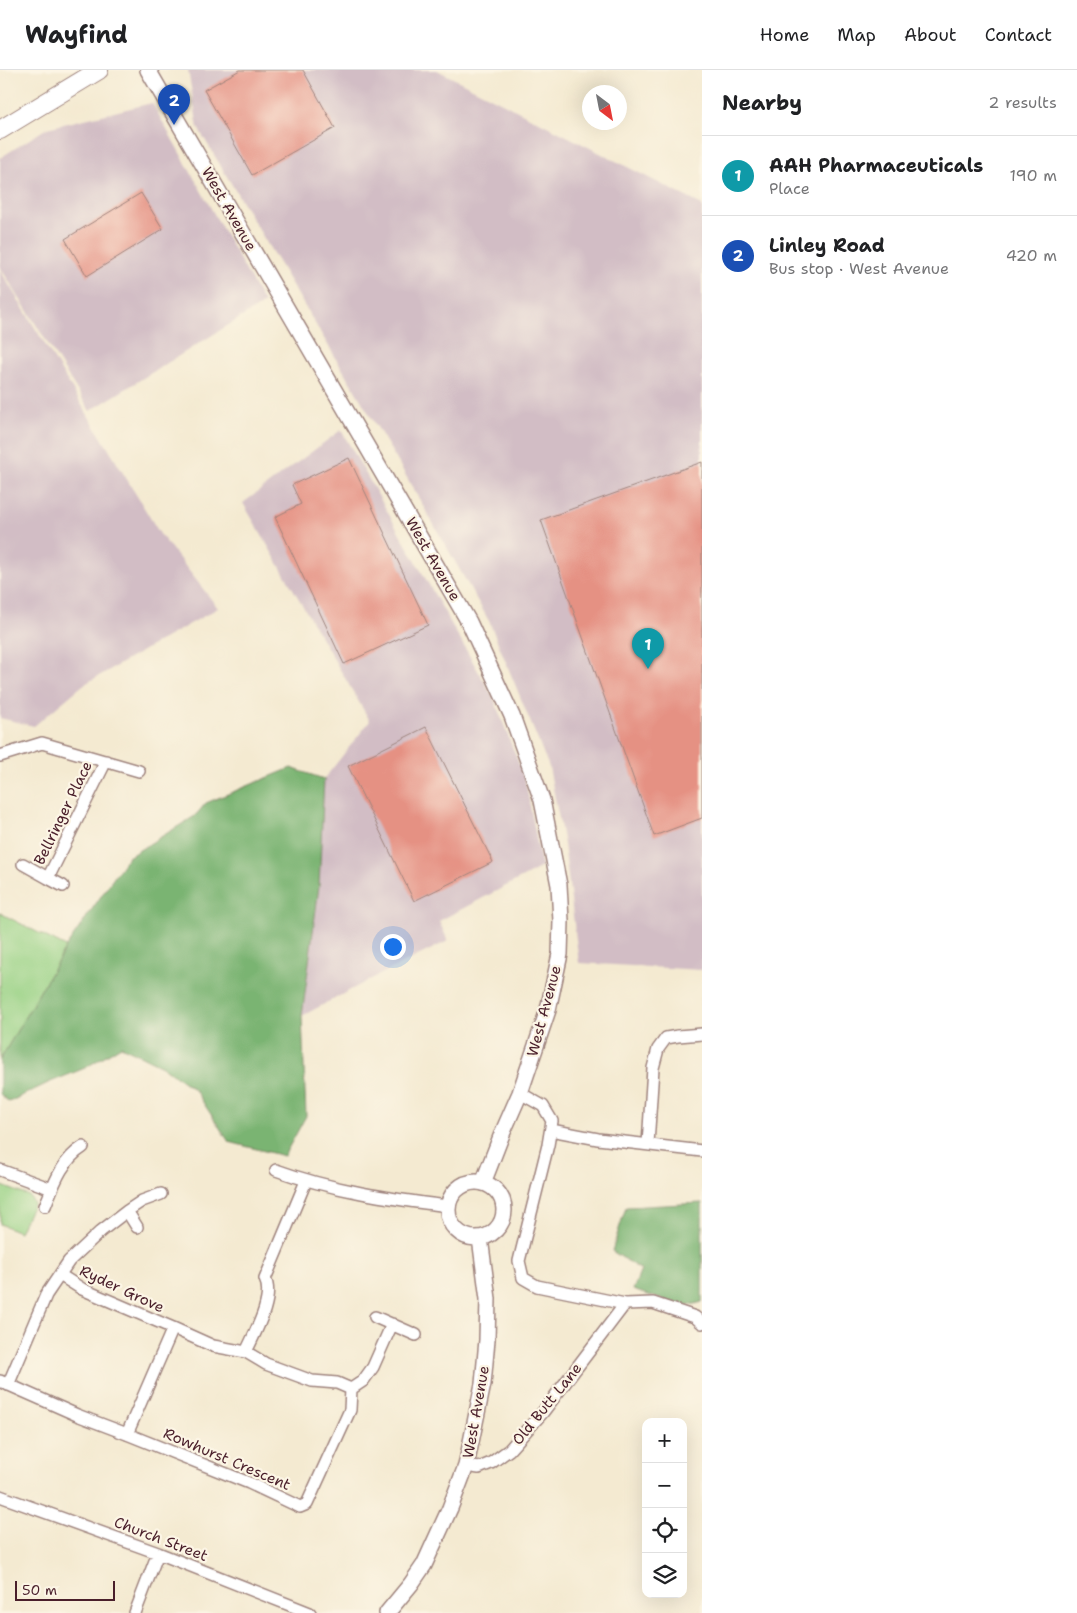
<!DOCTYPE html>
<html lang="en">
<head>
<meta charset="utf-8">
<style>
	body { margin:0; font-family:"Shantell Sans",sans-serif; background:#f6f6f6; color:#202124 }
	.controls { position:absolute; right:15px; bottom:15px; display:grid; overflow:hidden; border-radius:10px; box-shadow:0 5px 20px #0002 }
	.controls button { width:45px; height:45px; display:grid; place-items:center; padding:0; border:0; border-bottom:1px solid #e0e0e0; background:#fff; color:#202124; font:25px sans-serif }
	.compass { position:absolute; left:582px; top:15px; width:45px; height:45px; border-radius:50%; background:#fff; box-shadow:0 5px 20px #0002; rotate:148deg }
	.scale { position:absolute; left:15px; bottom:12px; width:100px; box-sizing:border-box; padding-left:5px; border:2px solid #4a1f2b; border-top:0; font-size:14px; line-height:18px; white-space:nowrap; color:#4a1f2b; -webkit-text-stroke:4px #fcf5e5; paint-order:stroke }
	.you { position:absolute; left:392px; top:876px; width:18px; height:18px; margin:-12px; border:4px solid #fff; border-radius:50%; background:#1a73e8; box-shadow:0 0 0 8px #1a73e833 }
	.badge { display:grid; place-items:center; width:32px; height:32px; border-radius:50%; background:#c8321e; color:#fff; font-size:16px; font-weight:700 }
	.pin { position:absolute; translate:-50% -41px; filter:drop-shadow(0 1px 2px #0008) }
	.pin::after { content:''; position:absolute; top:26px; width:18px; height:15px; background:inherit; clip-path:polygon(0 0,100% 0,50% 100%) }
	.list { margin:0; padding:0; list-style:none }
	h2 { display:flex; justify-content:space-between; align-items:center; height:65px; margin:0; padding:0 20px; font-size:21px }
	h2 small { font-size:16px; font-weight:400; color:#757577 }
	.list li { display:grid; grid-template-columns:32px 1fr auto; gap:15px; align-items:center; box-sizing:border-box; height:80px; padding:0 20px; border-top:1px solid #e0e0e0 }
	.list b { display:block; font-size:19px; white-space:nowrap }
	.list p { margin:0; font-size:16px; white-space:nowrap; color:#757577 }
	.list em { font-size:16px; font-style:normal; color:#757577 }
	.icon { flex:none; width:28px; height:28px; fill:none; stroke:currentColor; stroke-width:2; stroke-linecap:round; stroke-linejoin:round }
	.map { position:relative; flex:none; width:702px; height:1543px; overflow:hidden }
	header { display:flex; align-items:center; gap:30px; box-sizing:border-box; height:70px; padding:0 25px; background:#fff; border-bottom:1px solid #e0e0e0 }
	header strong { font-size:24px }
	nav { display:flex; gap:28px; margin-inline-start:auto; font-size:18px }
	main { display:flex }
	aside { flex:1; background:#fff }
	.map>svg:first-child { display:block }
	.industrial { fill:#d2bdc5 }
	.green { fill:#99d285; stroke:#727858 }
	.forest { fill:#7ab472; stroke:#626a4e }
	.building { fill:#e59183 }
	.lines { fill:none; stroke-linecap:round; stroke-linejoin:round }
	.street-casing { stroke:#9f847e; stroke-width:14 }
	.secondary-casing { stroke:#9f847e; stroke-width:18 }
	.primary-casing { stroke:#9f847e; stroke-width:20 }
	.street { stroke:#fff; stroke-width:11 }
	.secondary { stroke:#fff; stroke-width:15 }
	.primary { stroke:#fff; stroke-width:18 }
	.labels { text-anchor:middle; stroke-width:4.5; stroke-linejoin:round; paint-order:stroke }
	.street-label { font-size:15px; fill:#4a1f2b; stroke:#fcf5e5 }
</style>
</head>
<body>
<header>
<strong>Wayfind</strong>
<nav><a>Home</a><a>Map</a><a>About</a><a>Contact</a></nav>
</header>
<main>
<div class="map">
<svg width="702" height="1543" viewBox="0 0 702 1543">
	<rect width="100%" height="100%" fill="#fcf5e5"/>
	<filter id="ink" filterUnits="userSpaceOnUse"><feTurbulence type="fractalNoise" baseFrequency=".02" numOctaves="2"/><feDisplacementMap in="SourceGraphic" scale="10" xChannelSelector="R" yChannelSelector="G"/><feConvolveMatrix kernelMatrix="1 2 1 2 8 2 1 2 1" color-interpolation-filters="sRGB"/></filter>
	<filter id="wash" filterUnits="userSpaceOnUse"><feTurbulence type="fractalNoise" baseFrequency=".0096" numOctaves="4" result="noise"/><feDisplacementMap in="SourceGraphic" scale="20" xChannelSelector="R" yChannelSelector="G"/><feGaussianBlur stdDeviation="1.12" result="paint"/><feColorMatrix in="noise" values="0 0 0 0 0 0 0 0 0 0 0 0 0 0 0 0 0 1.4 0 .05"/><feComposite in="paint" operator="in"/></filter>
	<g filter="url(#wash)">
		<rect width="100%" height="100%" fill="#f4ead1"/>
		<path class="industrial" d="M188,0H437L702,135V900L579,893L564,774L549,697L489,551L398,392L198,58Z
			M152,33L264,233L90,341L0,197V88L47,58Z
			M0,200L160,464L218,538L83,615L34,656L0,648Z
			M341,360L494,629L525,710L542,797L439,851L448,871L371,909L302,946L319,816L324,709L370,651L243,433Z"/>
		<path class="green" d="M0,843L66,877L0,990Z
			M0,1115L29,1126L34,1133L19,1162L0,1154Z"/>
		<path class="forest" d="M291,698L324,709L319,816L302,946L306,1046L284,1086L229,1072L195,1020L162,996L121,976L85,998L48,1013L9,1032L0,1024V990L66,877L128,787L195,746L206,733Z
			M702,1133V1232L684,1237L633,1220L641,1200L612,1181L626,1137Z"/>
		<g id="blocks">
			<path class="building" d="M240,0H303L335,58L252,105L204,20Z
				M141,123L163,159L87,206L65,169Z
				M349,388L428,555L344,594L275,447L301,434L292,415Z
				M702,392V748L654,766L541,450Z
				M426,657L493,792L414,831L348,696Z"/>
		</g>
	</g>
	<g filter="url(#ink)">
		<use href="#blocks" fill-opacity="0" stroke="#9f847e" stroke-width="1"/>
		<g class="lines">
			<defs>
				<path id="street" d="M0,686L42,673L139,701
					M23,794L48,808L106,691
					M48,808L63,816
					M520,1023L543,1036L552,1051L548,1075L519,1191L523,1208L537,1216L625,1234L653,1233L695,1247L702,1253
					M551,1060L598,1069L702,1081
					M648,1074L653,998L658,979L666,968L678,966L702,964
					M0,1100L52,1119
					M276,1100C331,1120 390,1129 448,1136
					M45,1136C54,1114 62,1090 83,1077
					M127,1141L137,1157
					M60,1205L82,1219L173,1258
					M375,1247L416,1265
					M246,1282C254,1264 275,1228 265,1209L306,1111
					M0,1311L77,1345L127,1364L249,1413L300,1437L307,1434L350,1340L351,1319
					M8,1315L46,1225L69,1191L101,1161L127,1141L142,1131L161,1124
					M351,1319L363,1311L373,1297L392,1254
					M127,1364L173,1258L213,1276L246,1282L266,1294L312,1311L337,1313L351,1319
					M466,1396L479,1398L491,1393L509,1380L543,1342L625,1234
					M0,1426L158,1483L310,1543
					M135,1543L158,1483"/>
				<path id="secondary" d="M148,0L469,552L512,646L542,730L559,815L561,851L560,884L548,940L520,1023L502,1064L483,1113
					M448 1140a28 28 0 1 1 56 0a28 28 0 1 1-56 0Z
					M387,1543L411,1514L424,1495L450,1438L466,1396L483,1314L487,1270L488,1229L480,1168"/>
				<path id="primary" d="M0,60L99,0"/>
			</defs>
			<use href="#street" class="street-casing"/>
			<use href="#secondary" class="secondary-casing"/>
			<use href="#primary" class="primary-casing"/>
			<use href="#street" class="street"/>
			<use href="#secondary" class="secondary"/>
			<use href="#primary" class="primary"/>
		</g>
	</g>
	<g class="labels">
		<g class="street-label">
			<text transform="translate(229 139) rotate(60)" y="5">West Avenue</text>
			<text transform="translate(433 489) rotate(60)" y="5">West Avenue</text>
			<text transform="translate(63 743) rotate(-64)" y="5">Bellringer Place</text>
			<text transform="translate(544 941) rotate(-75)" y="5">West Avenue</text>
			<text transform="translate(122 1219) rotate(25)" y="5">Ryder Grove</text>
			<text transform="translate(547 1334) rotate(-51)" y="5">Old Butt Lane</text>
			<text transform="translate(476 1342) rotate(-80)" y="5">West Avenue</text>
			<text transform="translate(227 1389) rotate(23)" y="5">Rowhurst Crescent</text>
			<text transform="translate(161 1469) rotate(21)" y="5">Church Street</text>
		</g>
	</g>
</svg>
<div class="controls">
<button>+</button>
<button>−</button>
<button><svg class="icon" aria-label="locate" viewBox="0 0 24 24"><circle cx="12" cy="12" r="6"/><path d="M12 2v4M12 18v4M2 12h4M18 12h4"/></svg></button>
<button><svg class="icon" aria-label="layers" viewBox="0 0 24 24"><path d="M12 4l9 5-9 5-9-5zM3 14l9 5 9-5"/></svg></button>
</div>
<svg class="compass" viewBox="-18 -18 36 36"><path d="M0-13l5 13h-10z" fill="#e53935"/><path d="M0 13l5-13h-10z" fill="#757577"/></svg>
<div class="scale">50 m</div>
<div class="you"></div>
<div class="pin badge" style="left:648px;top:599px;background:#0f9aa8">1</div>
<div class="pin badge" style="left:174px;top:55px;background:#1a4fb4">2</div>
</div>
<aside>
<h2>Nearby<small>2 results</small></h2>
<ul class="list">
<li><span class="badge" style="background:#0f9aa8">1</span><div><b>AAH Pharmaceuticals</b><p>Place</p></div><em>190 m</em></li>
<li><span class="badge" style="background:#1a4fb4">2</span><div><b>Linley Road</b><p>Bus stop · West Avenue</p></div><em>420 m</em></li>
</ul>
</aside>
</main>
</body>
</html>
